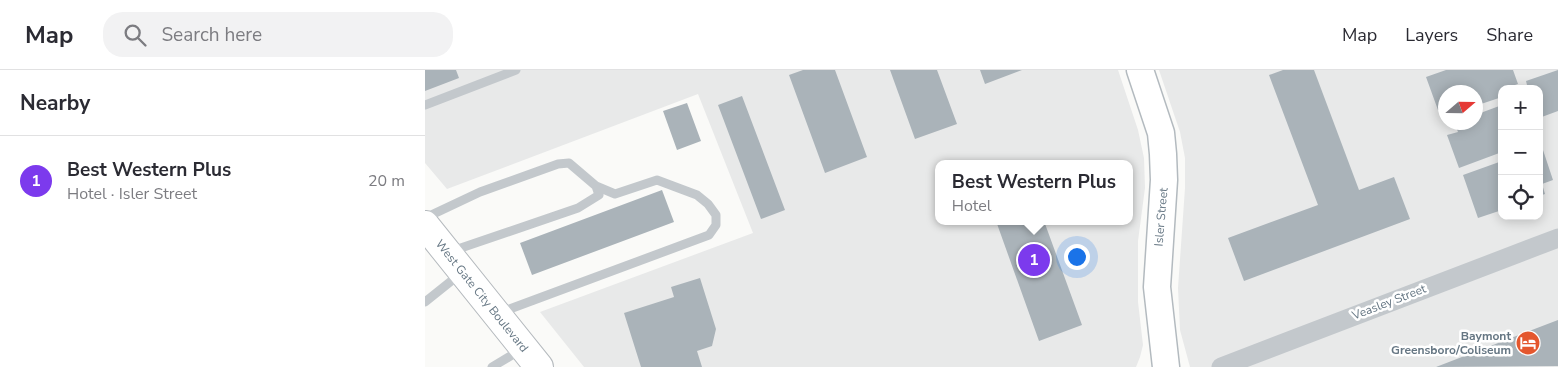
<!DOCTYPE html>
<html lang="en">
<head>
<meta charset="utf-8">
<style>
	body { margin:0; font-family:"Nunito Sans",sans-serif; background:#f2f2f3; color:#2b2b33 }
	.controls { position:absolute; right:15px; top:15px; display:grid; overflow:hidden; border-radius:10px; box-shadow:0 2px 12px #0003 }
	.controls button { width:45px; height:45px; display:grid; place-items:center; padding:0; border:0; border-bottom:1px solid #e1e1e2; background:#fff; color:#2b2b33; font:25px sans-serif }
	.compass { position:absolute; left:1013px; top:15px; width:45px; height:45px; border-radius:50%; background:#fff; box-shadow:0 2px 12px #0003; rotate:70deg }
	.you { position:absolute; left:651px; top:186px; width:18px; height:18px; margin:-12px; border:4px solid #fff; border-radius:50%; background:#1a73e8; box-shadow:0 0 0 8px #1a73e833 }
	.badge { display:grid; place-items:center; width:32px; height:32px; border-radius:50%; background:#7c3aed; color:#fff; font-size:16px; font-weight:700 }
	.pin { position:absolute; translate:-50% -50%; border:2px solid #fff; box-shadow:0 1px 5px #0006 }
	.popup { position:absolute; left:510px; top:90px; width:198px; height:65px; box-sizing:border-box; display:grid; place-content:center; border-radius:10px; background:#fff; filter:drop-shadow(0 1px 4px #0005); font-size:16px; white-space:nowrap; color:#7c7c81 }
	.popup b { font-size:19px; color:#2b2b33 }
	.popup::after { content:''; position:absolute; left:50%; top:100%; margin-left:-10px; border:10px solid transparent; border-top-color:#fff }
	.list { margin:0; padding:0; list-style:none }
	h2 { display:flex; justify-content:space-between; align-items:center; height:65px; margin:0; padding:0 20px; font-size:21px }
	h2 small { font-size:16px; font-weight:400; color:#7c7c81 }
	.list li { display:grid; grid-template-columns:32px 1fr auto; gap:15px; align-items:center; box-sizing:border-box; height:90px; padding:0 20px; border-top:1px solid #e1e1e2 }
	.list b { display:block; font-size:19px; white-space:nowrap }
	.list p { margin:0; font-size:16px; white-space:nowrap; color:#7c7c81 }
	.list em { font-size:16px; font-style:normal; color:#7c7c81 }
	.icon { flex:none; width:28px; height:28px; fill:none; stroke:currentColor; stroke-width:2; stroke-linecap:round; stroke-linejoin:round }
	.map { position:relative; flex:none; width:1133px; height:297px; overflow:hidden }
	header { display:flex; align-items:center; gap:30px; box-sizing:border-box; height:70px; padding:0 25px; background:#fff; border-bottom:1px solid #e1e1e2 }
	header strong { font-size:24px }
	nav { display:flex; gap:28px; margin-inline-start:auto; font-size:18px }
	.search { width:350px; height:45px; background:#f2f2f3; display:flex; align-items:center; gap:12px; box-sizing:border-box; padding:0 18px; border-radius:20px; color:#7c7c81; font-size:19px }
	main { display:flex }
	aside { flex:1; background:#fff }
	.map>svg:first-child { display:block }
	.built { fill:#e8e9e9; fill-rule:evenodd }
	.building { fill:#aab3b9 }
	.lines { fill:none; stroke-linecap:round; stroke-linejoin:round }
	.secondary-casing { stroke:#b3babf; stroke-width:29 }
	.primary-casing { stroke:#b5babe; stroke-width:30 }
	.lane { stroke:#c3c8cc; stroke-width:9 }
	.street { stroke:#c3c8cc; stroke-width:19 }
	.secondary { stroke:#fff; stroke-width:26 }
	.primary { stroke:#fff; stroke-width:28 }
	.labels { text-anchor:middle; stroke-width:5; stroke-linejoin:round; paint-order:stroke }
	.street-label { font-size:12px; fill:#657683; stroke:#fff }
	.poi-label { font-size:12px; font-weight:bold; fill:#657683; stroke:#fff; text-anchor:end }
</style>
</head>
<body>
<header>
<strong>Map</strong>
<div class="search"><svg class="icon" aria-label="search" viewBox="0 0 24 24"><circle cx="10" cy="10" r="6"/><path d="M15 15l6 6"/></svg>Search here</div>
<nav><a>Map</a><a>Layers</a><a>Share</a></nav>
</header>
<main>
<aside>
<h2>Nearby<small></small></h2>
<ul class="list">
<li><span class="badge">1</span><div><b>Best Western Plus</b><p>Hotel · Isler Street</p></div><em>20 m</em></li>
</ul>
</aside>
<div class="map">
<svg width="1133" height="297" viewBox="0 0 1133 297">
	<rect width="100%" height="100%" fill="#fafaf8"/>
	<path class="built" d="M0,0H693L713,60L719,88L720,118L713,171V232L718,275L715,287L711,297H159L115,242L328,163L273,24L22,119L0,93ZM514,94H704V151H514Z
		M734,0H1133V297H765L755,260L753,218L760,118V88L755,62ZM1077,19H1114V146H1077ZM1021,22H1050V52H1021Z"/>
	<path class="building" d="M0,0H31L34,8L0,21Z
		M378,0H410L442,87L400,103L364,5Z
		M465,0H512L532,54L490,69Z
		M555,0H597L560,14Z
		M858,0H889L934,120L969,107L985,149L819,211L803,168L893,135L844,5Z
		M1021,0H1088L1093,14L1084,17L1085,19H1077V27L1050,36V22H1021V37L1013,40L1001,7Z
		M1133,0V41L1114,48V19H1103L1101,11Z
		M317,26L360,140L336,149L293,35Z
		M262,33L276,71L252,80L238,41Z
		M1077,35V82L1034,98L1022,65L1033,62L1029,52H1050V45Z
		M1117,77L1128,110L1117,114L1120,124L1114,126V78Z
		M1077,91V140L1053,148L1038,105Z
		M237,120L249,152L107,205L95,173Z
		M571,151H619L657,255L614,271Z
		M275,208L291,259L287,276L272,281L277,297H216L199,243L249,227L246,217Z
		M1133,250V296L1011,297Z"/>
	<g class="lines">
		<defs>
			<path id="secondary" d="M715,0L736,63L738,84L739,110L732,217L741,297"/>
			<g id="primary">
				<path id="s1" d="M0,155L114,297"/>
			</g>
		</defs>
		<use href="#secondary" class="secondary-casing"/>
		<use href="#primary" class="primary-casing"/>
		<path class="lane" d="M0,35L91,0
			M0,148L55,122L133,94L144,93L171,116L190,124L232,110L272,125L283,134L291,145V155L284,165L74,243
			M27,181L153,138L174,125L171,116
			M0,232L35,204
			M67,297L97,279"/>
		<path class="street" d="M796,297L1133,168"/>
		<use href="#secondary" class="secondary"/>
		<use href="#primary" class="primary"/>
	</g>
	<defs>
		<symbol id="hotel-disc" viewBox="-11 -11 22 22"><circle r="9.5" fill="#e4572e" stroke="#fff"/><path d="M-6-4.5h1.5V1H6V5H4.5V3h-9V5H-6ZM-4 0a1.8 1.8 0 1 1 3.6 0ZM.5 0V-2.5h3Q6-2.5 6 0Z" fill="#fff"/></symbol>
	</defs>
	<g fill-rule="evenodd">
		<use href="#hotel-disc" x="1089" y="259" width="28" height="28"/>
	</g>
	<g class="labels">
		<g class="street-label">
			<text transform="translate(736 147) rotate(-85)" y="4">Isler Street</text>
			<text dy="4" stroke="none"><textPath href="#s1" startOffset="91">West Gate City Boulevard</textPath></text>
			<text transform="translate(964 232) rotate(-21)" y="4">Veasley Street</text>
		</g>
		<g class="poi-label">
			<text x="1086" y="270">Baymont<tspan x="1086" dy="14">Greensboro/Coliseum</tspan></text>
		</g>
	</g>
</svg>
<div class="controls">
<button>+</button>
<button>−</button>
<button><svg class="icon" aria-label="locate" viewBox="0 0 24 24"><circle cx="12" cy="12" r="6"/><path d="M12 2v4M12 18v4M2 12h4M18 12h4"/></svg></button>
</div>
<svg class="compass" viewBox="-18 -18 36 36"><path d="M0-13l5 13h-10z" fill="#e53935"/><path d="M0 13l5-13h-10z" fill="#7c7c81"/></svg>
<div class="you"></div>
<div class="pin badge" style="left:609px;top:190px">1</div>
<div class="popup"><b>Best Western Plus</b>Hotel</div>
</div>
</main>
</body>
</html>
